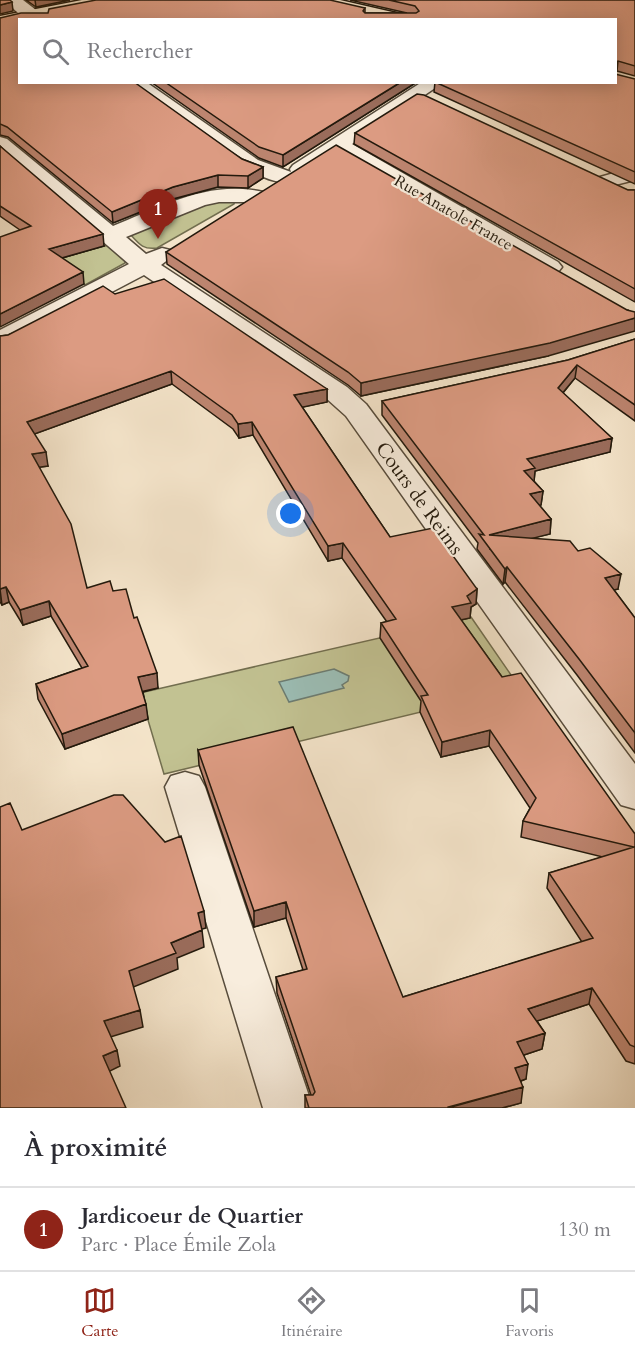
<!DOCTYPE html>
<html lang="fr">
<head>
<meta charset="utf-8">
<style>
	body { margin:0; font-family:Cardo,serif; background:#f2f2f3; color:#2b2b33 }
	.you { position:absolute; left:291px; top:514px; width:21px; height:21px; margin:-15px; border:4px solid #fff; border-radius:50%; background:#1a73e8; box-shadow:0 0 0 9px #1a73e833 }
	.badge { display:grid; place-items:center; width:39px; height:39px; border-radius:50%; background:#8f2418; color:#fff; font-size:20px; font-weight:700 }
	.pin { position:absolute; translate:-50% -50px; filter:drop-shadow(0 2px 3px #0008) }
	.pin::after { content:''; position:absolute; top:32px; width:21px; height:18px; background:inherit; clip-path:polygon(0 0,100% 0,50% 100%) }
	.list { margin:0; padding:0; list-style:none }
	h2 { display:flex; justify-content:space-between; align-items:center; height:78px; margin:0; padding:0 24px; font-size:26px }
	h2 small { font-size:20px; font-weight:400; color:#7c7c81 }
	.list li { display:grid; grid-template-columns:39px 1fr auto; gap:18px; align-items:center; box-sizing:border-box; height:84px; padding:0 24px; border-top:2px solid #e1e1e2 }
	.list b { display:block; font-size:22px; white-space:nowrap }
	.list p { margin:0; font-size:20px; white-space:nowrap; color:#7c7c81 }
	.list em { font-size:20px; font-style:normal; color:#7c7c81 }
	.icon { flex:none; width:33px; height:33px; fill:none; stroke:currentColor; stroke-width:2; stroke-linecap:round; stroke-linejoin:round }
	.map { position:relative; flex:none; width:635px; height:1108px; overflow:hidden }
	.search { position:absolute; background:#fff; box-shadow:0 3px 15px #0003; left:18px; right:18px; top:18px; height:66px; display:flex; align-items:center; gap:15px; box-sizing:border-box; padding:0 21px; border-radius:0px; color:#7c7c81; font-size:22px }
	.sheet { height:162px; background:#fff }
	nav { display:flex; justify-content:space-around; align-items:center; box-sizing:border-box; height:84px; border-top:2px solid #e1e1e2; background:#fff; font-size:16px; color:#7c7c81 }
	nav a { display:grid; justify-items:center; gap:3px }
	nav .on { color:#8f2418 }
	.map>svg:first-child { display:block }
	.green { fill:#c2c292; stroke:#726e4f; stroke-width:1.5 }
	.water { fill:#9cbfb7; stroke:#6c7d73; stroke-width:1.5 }
	.lines { fill:none; stroke-linecap:round; stroke-linejoin:round }
	.minor-casing { stroke:#574c3c; stroke-width:3 }
	.major-casing { stroke:#23190c; stroke-width:3 }
	.minor { fill:#f8eddd; fill-rule:evenodd }
	.major { fill:#f4e4ca; fill-rule:evenodd }
	.wall { fill:#bd8570; stroke:#23190c; stroke-width:1.5 }
	.shaded-wall { fill:#9a6c5b; stroke:#23190c; stroke-width:1.5 }
	.building { fill:#dc9b82; stroke:#23190c; stroke-width:1.5 }
	.labels { text-anchor:middle; stroke-width:4.5; stroke-linejoin:round; paint-order:stroke }
	.far-street-label { font-size:16px; fill:#23190c; stroke:#f8eddd }
	.street-label { font-size:20px; fill:#23190c; stroke:#f8eddd }
</style>
</head>
<body>
<div class="map">
<svg width="635" height="1108" viewBox="0 0 635 1108">
	<rect width="100%" height="100%" fill="#f4e4ca"/>
	<filter id="stains"><feTurbulence type="fractalNoise" baseFrequency=".00333" numOctaves="4"/><feColorMatrix values="0 0 0 0 .2 0 0 0 0 .09 0 0 0 0 .02 0 0 0 .5 -.17"/></filter>
	<radialGradient id="worn" r=".72"><stop offset=".6" stop-color="#630" stop-opacity="0"/><stop offset="1" stop-color="#630" stop-opacity=".3"/></radialGradient>
	<path class="green" d="M235,199L234,204L157,248C143,250 139,244 130,234L210,200Z
		M108,245L124,258L125,263L85,285L51,261Z
		M471,617L520,688L164,774L140,693Z"/>
	<path class="water" d="M334,669L349,676L348,681L342,685L344,688L289,702L279,682Z"/>
	<g class="lines">
		<defs>
			<path id="minor" d="M6,0H23L49,20C27,20 20,18 6,0Z
				M124,82H146L258,160L291,172L290,169L293,165L422,82H444L352,144L558,262L562,267L558,272L550,274L542,272L340,154L307,173L295,174L297,177L294,181C278,186 259,175 244,168Z
				M0,137L7,139L113,226C160,207 210,179 263,192L266,197L263,202H219L205,205L126,237L146,254L162,248L170,250L174,255L161,265L347,387L366,404L635,764V809L621,805L346,416L327,399L144,275L9,346L0,348V330L129,264L0,153Z
				M635,167V180L607,187L600,185L596,181L600,177Z
				M185,772L199,776L205,787L313,1108H263L165,787L171,776Z"/>
			<path id="major" d="M82,0H113L105,5L31,20H20V22L0,26V16Z
				M312,0H340L414,17L416,20H385L315,3Z"/>
		</defs>
		<use href="#minor" class="minor-casing"/>
		<use href="#major" class="major-casing"/>
		<use href="#minor" class="minor"/>
		<use href="#major" class="major"/>
	</g>
	<path class="wall" d="M26,0H70L36,7Z
		M350,0H635V76L617,71L20,20L242,159L263,167V178L248,188L218,187L173,199L113,223L8,137L0,135V18L365,8V13H407Z
		M635,79V184L434,92L435,82Z
		M151,82H417L283,167L259,158Z
		M355,133L628,190H635V302L354,144Z
		M0,146L104,246L62,258L84,284L20,230L0,216Z
		M166,252L627,310L548,356L361,396L348,385L167,264Z
		M115,294L327,389V402L302,407L390,537L477,589L476,604L471,607L470,618L461,620L502,677L635,834V1064L626,1061L589,1004L537,1021L545,1033L542,1049L524,1055L526,1079L521,1081V1103L502,1108H305V1095H311L277,993L276,977L303,970L286,918L254,927L199,765L198,750L403,997L582,942L547,888L549,873L603,857L521,837L523,821L530,808L489,746L441,757L420,712L421,701L380,638L381,623L387,622L342,558L328,561L253,435L239,438L233,429L172,384L34,434L48,466L39,467L87,588L113,591L134,618L158,688L143,692L148,719L65,749L38,699L36,684L82,668L51,616L23,625L9,602L2,605L0,602V336L8,335Z
		M635,339V421L575,378L563,393L612,438L610,452L535,471L534,481L543,491L541,505L540,506L551,519L550,534L532,538L578,551L618,589L614,590L635,618V753L577,675L505,582L503,584L477,549L478,543L382,415V401L568,360Z"/>
	<path class="shaded-wall" d="M35,0H70L36,7Z
		M12,2L13,11L0,14V5Z
		M618,61L617,71L615,72V63Z
		M401,82H417L283,167V155Z
		M263,167V178L248,188V176Z
		M218,175V187L173,199L113,223L112,212L173,187Z
		M103,234L104,246L51,261L49,249Z
		M83,272L84,284L0,327V314Z
		M635,318V331L548,356L361,396V383Z
		M577,365L575,378L556,401L558,388Z
		M171,371L172,384L29,436L27,422Z
		M327,389V402L294,409V395Z
		M252,422L253,435L239,438L238,424Z
		M612,438L610,452L535,471L534,482L524,471L527,459Z
		M46,452L48,466L34,468L32,454Z
		M543,491L541,505L529,508L530,494Z
		M551,519L550,534L490,549L489,535Z
		M343,543L342,558L328,561V546Z
		M507,567L505,582L503,584L505,569Z
		M621,574L618,589L602,593L605,578Z
		M6,587L9,602L2,605L0,589Z
		M477,589L476,604L471,607L470,618L451,622L452,607Z
		M49,601L51,616L23,625L20,610Z
		M157,673L158,688L140,692L138,677Z
		M146,704L148,719L65,749L62,734Z
		M490,730L489,746L441,757L442,742Z
		M286,902V918L254,927V911Z
		M204,911L206,928L199,930L198,913Z
		M202,930L204,947L177,958L178,969L131,988L129,971L171,943Z
		M592,988L589,1004L525,1025L528,1009Z
		M140,1010L143,1027L107,1038L104,1021Z
		M545,1033L542,1049L515,1058L517,1042Z
		M117,1050L120,1066L106,1073L103,1056Z
		M528,1064L526,1079L512,1084L515,1068Z
		M523,1087L521,1103L502,1108H448Z"/>
	<path class="building" d="M0,0H10L12,2L0,5Z
		M96,0H330L365,8L363,11L365,13H416L419,11L415,6L389,0H635V66L618,61L615,63V20H20V82H134L242,159L263,167L248,176L218,175L173,187L112,212L7,127L0,124V18L21,13H48L49,9Z
		M615,74L635,79V172L435,82H615Z
		M165,82H401L283,155L259,147Z
		M417,94L424,95L628,190H635V289L355,133Z
		M336,145L627,310L635,312V318L550,343L361,383L348,372L166,252Z
		M0,146L103,234L49,249L83,272L0,314V237L31,226L0,206Z
		M164,279L327,389L294,395L390,537L433,528L477,589L467,596L471,603L452,607L502,677L521,673L635,834V1047L630,1045L592,988L528,1009L545,1033L517,1042L528,1064L515,1068L523,1087L448,1107V1108H309L305,1095H313L315,1092L276,977L307,969L286,902L254,911L198,750L293,727L403,997L593,938L549,873L634,847L523,821L536,798L490,730L442,742L421,696L428,695L381,623L396,619L343,543L328,546L252,422L238,424L232,415L171,371L27,422L46,452L32,454L71,524L87,588L110,581L113,591L126,589L134,618L137,617L157,673L138,677L146,704L62,734L36,684L88,666L49,601L20,610L6,587L0,589V336L8,335L103,286L115,294Z
		M635,339V405L577,365L558,388L612,438L527,459L535,468L524,471L543,491L530,494L551,519L489,535L570,541L578,551L590,548L621,574L605,578L635,618V733L579,659L507,567L505,569L479,534L484,535L382,401L568,360Z
		M114,795H123L165,842L181,836L204,911L198,913L202,930L171,943L176,953L129,971L140,1010L104,1021L117,1050L103,1056L126,1108H0V807L10,803L22,830Z"/>
	<g class="labels">
		<g class="far-street-label">
			<text transform="translate(454 212) rotate(30)" y="6">Rue Anatole France</text>
		</g>
		<g class="street-label">
			<text transform="translate(420 498) rotate(54)" y="7">Cours de Reims</text>
		</g>
	</g>
	<rect width="100%" height="100%" filter="url(#stains)"/>
	<rect width="100%" height="100%" fill="url(#worn)"/>
</svg>
<div class="you"></div>
<div class="pin badge" style="left:158px;top:239px">1</div>
<div class="search"><svg class="icon" aria-label="search" viewBox="0 0 24 24"><circle cx="10" cy="10" r="6"/><path d="M15 15l6 6"/></svg>Rechercher</div>
</div>
<section class="sheet">
<h2>À proximité<small></small></h2>
<ul class="list">
<li><span class="badge">1</span><div><b>Jardicoeur de Quartier</b><p>Parc · Place Émile Zola</p></div><em>130 m</em></li>
</ul>
</section>
<nav>
<a class="on"><svg class="icon" aria-label="map" viewBox="0 0 24 24"><path d="M3 6l6-2 6 2 6-2v14l-6 2-6-2-6 2zM9 4v14M15 6v14"/></svg>Carte</a>
<a><svg class="icon" aria-label="directions" viewBox="0 0 24 24"><path d="M12 3l9 9-9 9-9-9zM9 14v-3h6M13 9l2 2-2 2"/></svg>Itinéraire</a>
<a><svg class="icon" aria-label="saved" viewBox="0 0 24 24"><path d="M7 4h10v16l-5-4-5 4z"/></svg>Favoris</a>
</nav>
</body>
</html>
